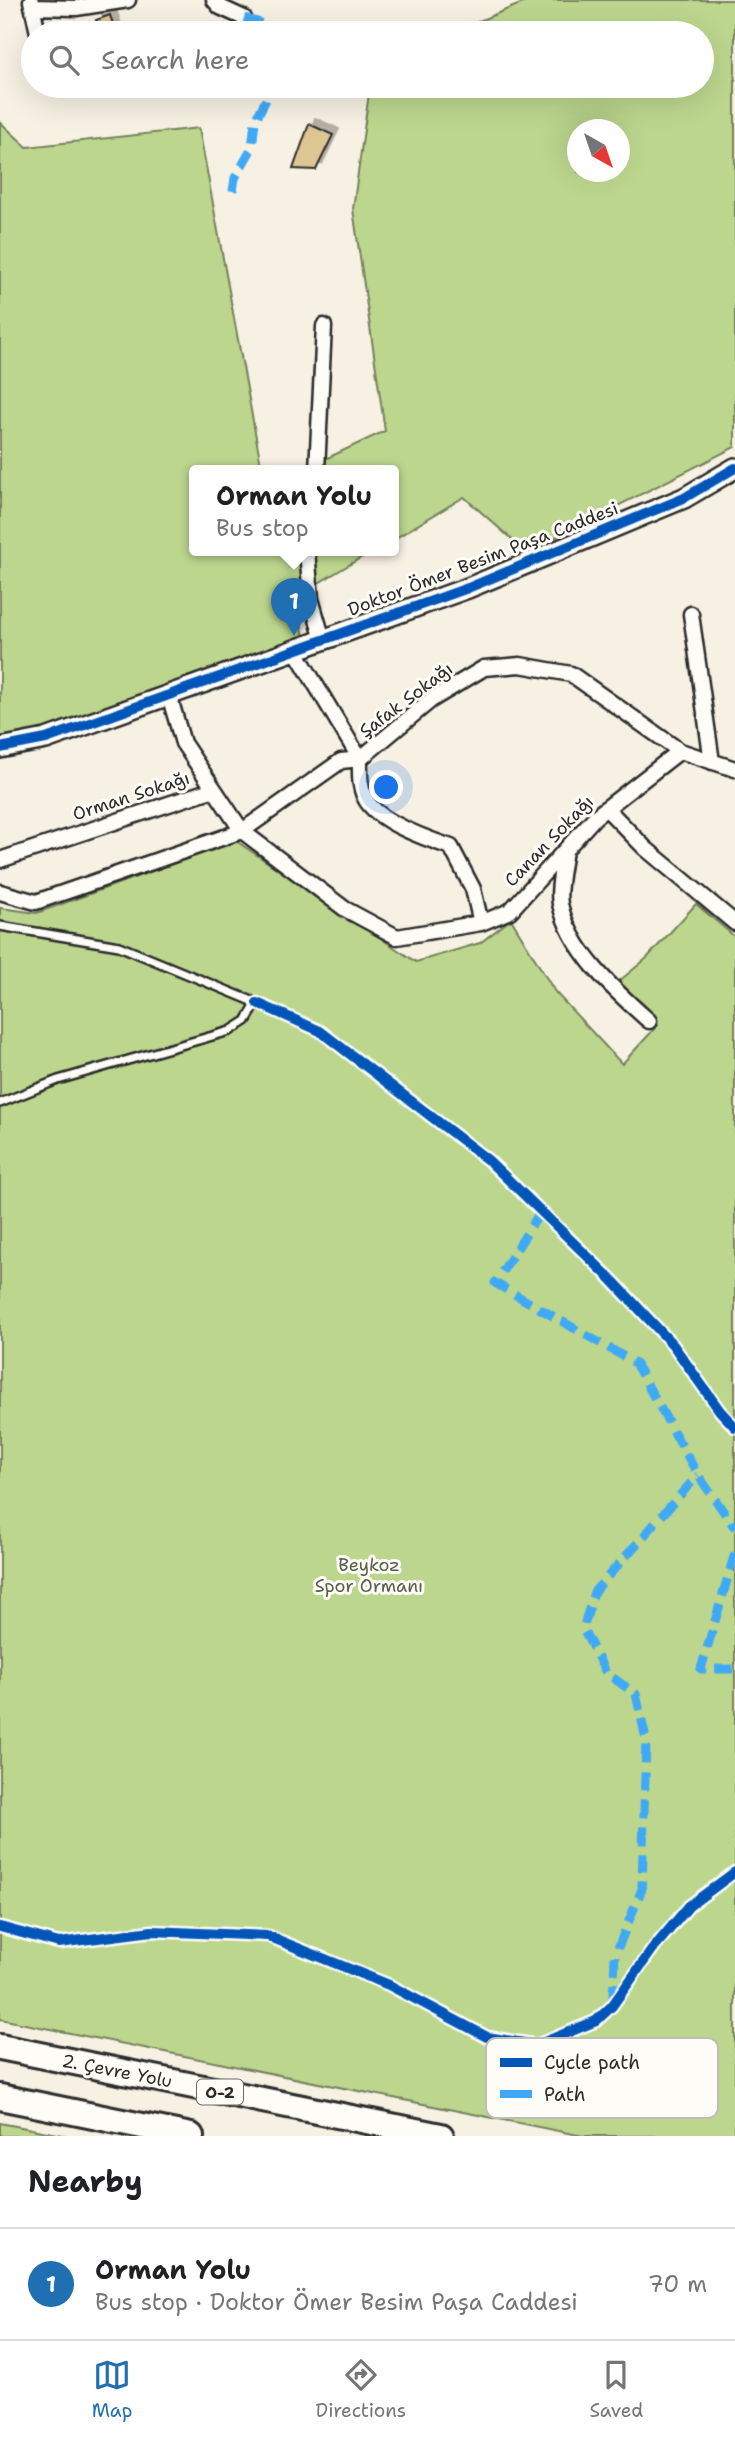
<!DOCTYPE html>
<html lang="en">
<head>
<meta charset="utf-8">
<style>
	body { margin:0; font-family:"Shantell Sans",sans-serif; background:#f2f2f2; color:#202124 }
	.compass { position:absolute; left:567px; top:119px; width:63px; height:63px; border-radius:50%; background:#fff; box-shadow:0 7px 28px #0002; rotate:140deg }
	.you { position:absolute; left:387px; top:788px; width:24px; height:24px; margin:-18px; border:5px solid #fff; border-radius:50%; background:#1a73e8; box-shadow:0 0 0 10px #1a73e833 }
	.badge { display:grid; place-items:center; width:46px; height:46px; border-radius:50%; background:#1f6fb2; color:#fff; font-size:23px; font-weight:700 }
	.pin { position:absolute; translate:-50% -58px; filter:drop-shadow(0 2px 4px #0008) }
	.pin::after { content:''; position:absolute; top:37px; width:24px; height:21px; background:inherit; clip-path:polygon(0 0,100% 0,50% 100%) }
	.popup { position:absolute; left:189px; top:465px; width:210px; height:91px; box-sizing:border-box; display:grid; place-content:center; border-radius:7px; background:#fff; filter:drop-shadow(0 2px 5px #0005); font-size:23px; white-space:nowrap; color:#757577 }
	.popup b { font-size:26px; color:#202124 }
	.popup::after { content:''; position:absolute; left:50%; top:100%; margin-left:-14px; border:14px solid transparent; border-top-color:#fff }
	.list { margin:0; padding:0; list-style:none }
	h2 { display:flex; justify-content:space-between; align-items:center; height:91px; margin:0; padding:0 28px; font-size:30px }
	h2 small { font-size:23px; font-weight:400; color:#757577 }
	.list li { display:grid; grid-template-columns:46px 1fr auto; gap:21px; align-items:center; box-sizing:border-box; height:112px; padding:0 28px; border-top:2px solid #e0e0e0 }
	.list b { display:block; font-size:26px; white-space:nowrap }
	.list p { margin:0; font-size:23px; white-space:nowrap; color:#757577 }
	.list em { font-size:23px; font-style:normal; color:#757577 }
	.icon { flex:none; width:38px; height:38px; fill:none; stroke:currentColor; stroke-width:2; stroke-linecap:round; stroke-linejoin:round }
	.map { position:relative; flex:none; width:735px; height:2136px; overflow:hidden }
	.search { position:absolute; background:#fff; box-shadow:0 7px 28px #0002; left:21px; right:21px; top:21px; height:77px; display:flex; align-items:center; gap:18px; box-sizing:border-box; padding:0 24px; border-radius:38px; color:#757577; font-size:26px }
	.sheet { height:203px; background:#fff }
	nav { display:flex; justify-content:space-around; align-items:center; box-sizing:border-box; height:98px; border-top:2px solid #e0e0e0; background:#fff; font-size:19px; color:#757577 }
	nav a { display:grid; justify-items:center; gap:4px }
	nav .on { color:#1f6fb2 }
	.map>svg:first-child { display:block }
	.green { fill:#bcd68e; stroke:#74805c; stroke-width:2; fill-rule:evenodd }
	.building { fill:#ddc594; stroke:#2b2b2b; stroke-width:2; filter:url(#shadow) }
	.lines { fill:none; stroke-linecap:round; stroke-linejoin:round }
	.lane-casing { stroke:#2b2b2b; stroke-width:12 }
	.street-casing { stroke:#2b2b2b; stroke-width:19 }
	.secondary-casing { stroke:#2b2b2b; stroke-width:24 }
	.highway-casing { stroke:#2b2b2b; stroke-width:30 }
	.lane { stroke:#fdfcf7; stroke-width:7 }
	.street { stroke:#fdfcf7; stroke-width:14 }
	.secondary { stroke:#fdfcf7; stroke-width:19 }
	.highway { stroke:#fdfcf7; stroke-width:24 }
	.quiet { stroke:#3fa9f5; stroke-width:9; stroke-dasharray:18 9; stroke-linecap:butt }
	.cycleway-casing { stroke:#fdfcf7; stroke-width:15 }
	.cycleway { stroke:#0057b8; stroke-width:10 }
	.labels { text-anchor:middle; stroke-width:6; stroke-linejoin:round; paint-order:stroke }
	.shield { fill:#fdfcf7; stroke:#6a6a68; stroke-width:2 }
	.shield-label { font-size:16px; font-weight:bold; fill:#2b2b2b }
	.street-label { font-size:18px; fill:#2b2b2b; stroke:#fdfcf7 }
	.park-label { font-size:18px; fill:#565e49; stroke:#fdfcf7 }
	.key { fill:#fdfcf7; stroke:#bebdba; stroke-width:2 }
	.key-label { font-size:19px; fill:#2b2b2b }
</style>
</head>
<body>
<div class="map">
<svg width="735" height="2136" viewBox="0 0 735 2136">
	<defs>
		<filter id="shadow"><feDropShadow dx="6" dy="-6" stdDeviation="0" flood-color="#0004"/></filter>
	</defs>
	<rect width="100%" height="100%" fill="#f7f1e3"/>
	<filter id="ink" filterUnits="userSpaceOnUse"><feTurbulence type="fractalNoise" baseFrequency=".0143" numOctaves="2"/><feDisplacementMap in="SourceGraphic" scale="14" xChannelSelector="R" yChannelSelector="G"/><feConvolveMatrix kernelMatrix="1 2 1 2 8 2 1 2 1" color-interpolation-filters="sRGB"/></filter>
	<g filter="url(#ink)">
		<path class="green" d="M530,0H735V447L526,552L464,497L394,539V470H302L385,431L353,209L370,86H702V33H450ZM578,130H620V172H578Z
			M0,122L27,147L199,128L262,470H194V550H374L295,597L306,645L23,737L0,738Z
			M236,841L416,962L480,943L511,919L555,992L622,1064L658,1025L618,982L647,958L696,904L735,937V2136H583L0,2019V908L37,913Z
			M0,2123L68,2136H0Z"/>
		<path class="building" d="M110,15L116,33H101L96,20Z
			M309,124L333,135L316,170L293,169Z"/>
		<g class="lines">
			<defs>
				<path id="lane" d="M0,926L119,946L257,1003L246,1021L230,1031L58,1080L0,1103"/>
				<path id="street" d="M214,0L220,7L244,18
					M31,1L38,33
					M33,7L76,8L128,0
					M317,470L324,326
					M307,550L311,599L323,640
					M691,614L712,762
					M295,650L360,759C360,772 359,786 365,798C377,822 427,839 451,847L473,889L481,923
					M214,789L242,831L345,909L397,937L481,923L510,911L595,817L680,751L735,769
					M606,808L645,848L735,923
					M565,850C563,866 557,889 560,904C571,952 614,990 649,1021
					M0,860L214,789L183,743L169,695
					M0,892L36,902L242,831L341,761L360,759L431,700L484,668L520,665L571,674L680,751"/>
				<path id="secondary" d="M0,748L46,739L468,588L684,498L735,468"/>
				<path id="highway" d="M0,2047L441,2136
					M0,2097L191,2136"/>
			</defs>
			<use href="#lane" class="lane-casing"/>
			<use href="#street" class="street-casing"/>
			<use href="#secondary" class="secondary-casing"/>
			<use href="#highway" class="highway-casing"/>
			<use href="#lane" class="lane"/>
			<use href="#street" class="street"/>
			<use href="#secondary" class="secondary"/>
			<use href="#highway" class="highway"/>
			<path class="quiet" d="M244,18L286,31L285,33
				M233,191L235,178L252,148L255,121L273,86
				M541,1211L495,1283L635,1363L698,1475L735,1528
				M735,1553L701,1669H735
				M613,2001L615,1955L642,1889L646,1739L636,1694L606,1673L583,1629L594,1592L698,1475"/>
			<defs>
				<path id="cycleway" d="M0,748L46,739L468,588L684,498L735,468
					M257,1003L320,1031L489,1161L612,1280L673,1345L720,1411L735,1427
					M0,1927L59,1943L152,1931L268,1936L389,1985L487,2037L537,2045L596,2021L612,2006L652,1950L689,1906L735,1872"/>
			</defs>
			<use href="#cycleway" class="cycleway-casing"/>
			<use href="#cycleway" class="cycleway"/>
		</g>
	</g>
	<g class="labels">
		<rect class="shield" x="197" y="2079.5" width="46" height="25" rx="5"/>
		<g class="shield-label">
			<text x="220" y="2098">O-2</text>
		</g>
		<g class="street-label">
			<text transform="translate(483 559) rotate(-21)" y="6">Doktor Ömer Besim Paşa Caddesi</text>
			<text transform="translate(406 700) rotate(-37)" y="6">Şafak Sokağı</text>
			<text transform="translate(131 796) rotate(-18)" y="6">Orman Sokağı</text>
			<text transform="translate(549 841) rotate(-46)" y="6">Canan Sokağı</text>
			<text transform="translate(117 2071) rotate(11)" y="6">2. Çevre Yolu</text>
		</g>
		<g class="park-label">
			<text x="369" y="1571">Beykoz<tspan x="369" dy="21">Spor Ormanı</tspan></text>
		</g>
	</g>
	<rect x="486" y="2038" width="232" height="80" rx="10" class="key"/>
	<rect x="500" y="2058" width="32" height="9" fill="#0057b8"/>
	<rect x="500" y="2090" width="32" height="8" fill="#3fa9f5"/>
	<g class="key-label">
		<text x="544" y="2069">Cycle path</text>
		<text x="544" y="2101">Path</text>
	</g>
</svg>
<svg class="compass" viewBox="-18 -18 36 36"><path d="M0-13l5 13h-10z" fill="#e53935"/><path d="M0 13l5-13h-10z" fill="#757577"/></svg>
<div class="you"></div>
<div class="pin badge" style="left:294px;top:636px">1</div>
<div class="popup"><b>Orman Yolu</b>Bus stop</div>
<div class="search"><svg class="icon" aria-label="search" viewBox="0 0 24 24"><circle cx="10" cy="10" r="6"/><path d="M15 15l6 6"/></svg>Search here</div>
</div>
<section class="sheet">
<h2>Nearby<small></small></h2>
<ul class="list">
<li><span class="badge">1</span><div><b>Orman Yolu</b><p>Bus stop · Doktor Ömer Besim Paşa Caddesi</p></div><em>70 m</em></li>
</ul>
</section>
<nav>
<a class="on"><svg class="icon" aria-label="map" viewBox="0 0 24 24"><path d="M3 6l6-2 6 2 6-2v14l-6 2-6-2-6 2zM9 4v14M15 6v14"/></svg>Map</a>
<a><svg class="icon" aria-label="directions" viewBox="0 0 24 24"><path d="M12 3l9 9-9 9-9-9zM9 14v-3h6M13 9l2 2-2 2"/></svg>Directions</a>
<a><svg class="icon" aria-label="saved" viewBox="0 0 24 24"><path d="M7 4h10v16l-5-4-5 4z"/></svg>Saved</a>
</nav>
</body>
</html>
